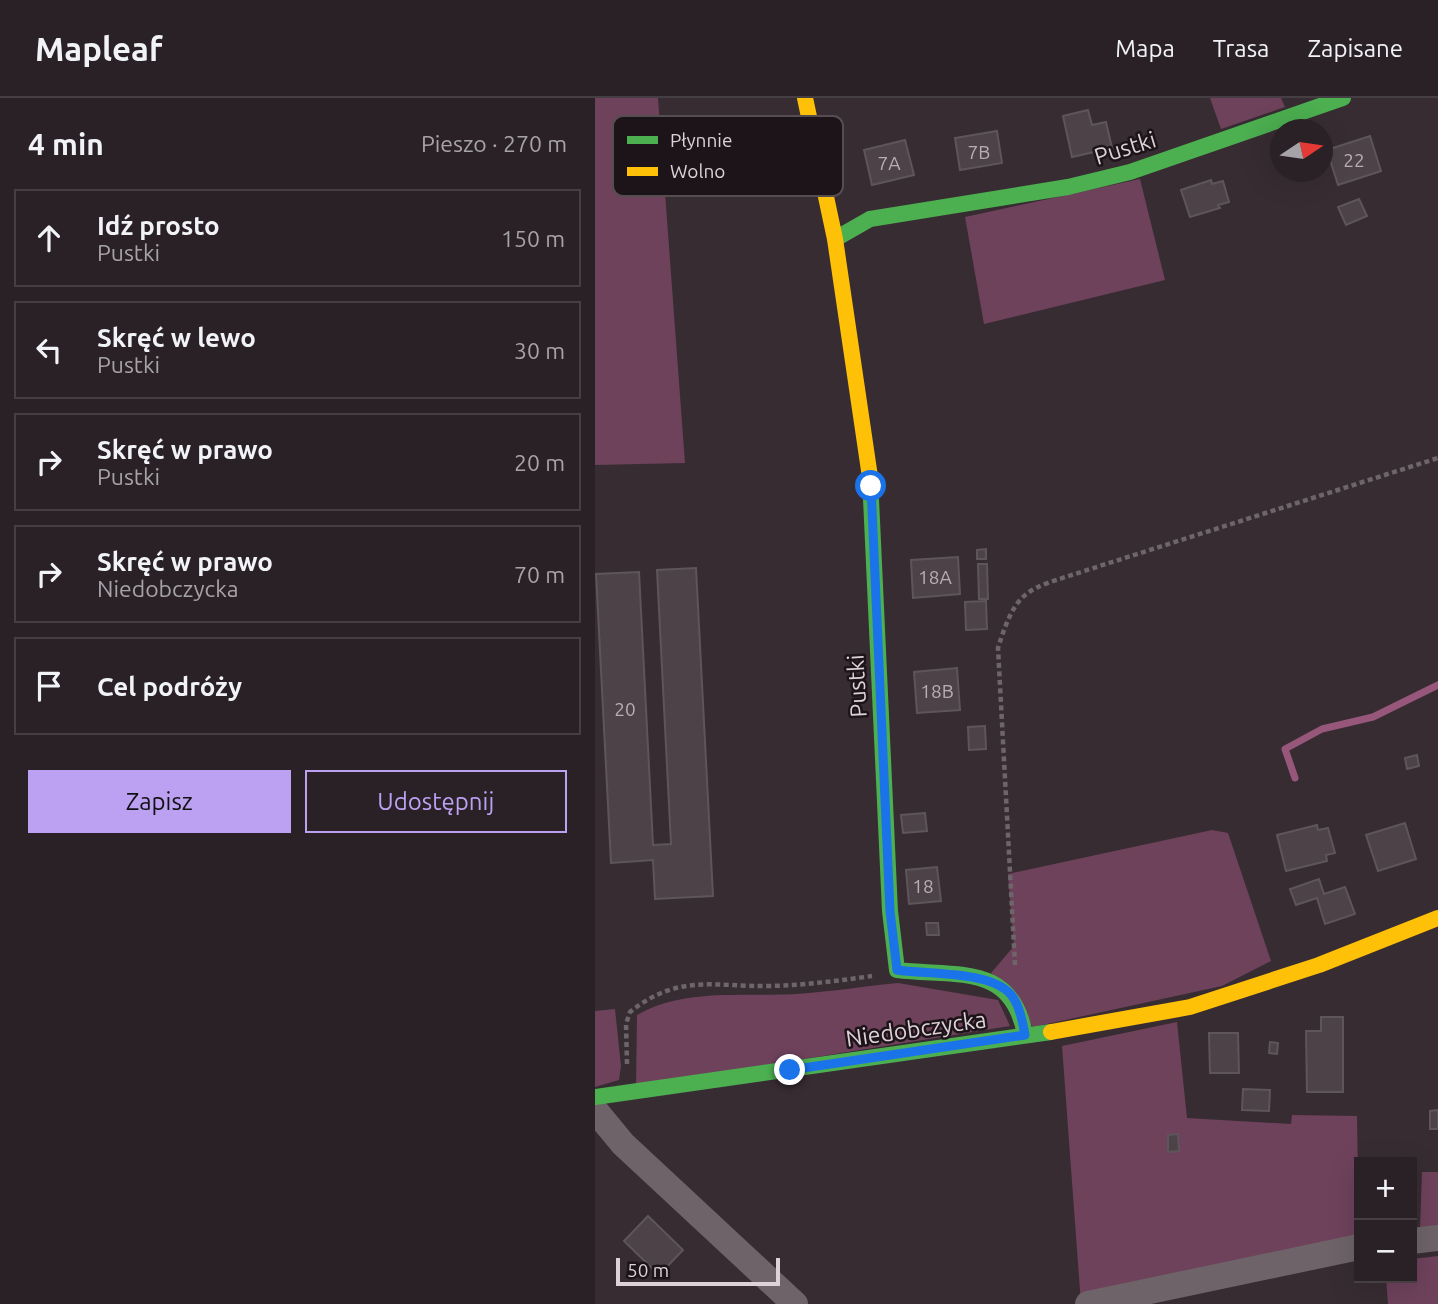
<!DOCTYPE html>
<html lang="pl">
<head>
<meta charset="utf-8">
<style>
	body { margin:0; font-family:Ubuntu,sans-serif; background:#31292e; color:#f1f3f6 }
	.controls { position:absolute; right:21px; bottom:21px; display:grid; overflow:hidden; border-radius:0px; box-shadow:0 7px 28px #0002 }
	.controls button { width:63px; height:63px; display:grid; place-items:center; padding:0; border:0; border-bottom:2px solid #453e43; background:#292126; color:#f1f3f6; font:35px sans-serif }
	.compass { position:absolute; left:675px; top:21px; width:63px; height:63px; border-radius:50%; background:#292126; box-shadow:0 7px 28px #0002; rotate:77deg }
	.scale { position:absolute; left:21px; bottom:18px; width:164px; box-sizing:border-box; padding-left:7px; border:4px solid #ded1d7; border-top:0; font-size:19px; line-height:24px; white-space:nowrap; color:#ded1d7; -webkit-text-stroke:5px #1c1418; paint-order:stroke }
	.stop { position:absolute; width:21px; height:21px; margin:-16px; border:5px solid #1a73e8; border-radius:50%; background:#fff }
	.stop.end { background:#1a73e8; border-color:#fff; box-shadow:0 2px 7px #0008 }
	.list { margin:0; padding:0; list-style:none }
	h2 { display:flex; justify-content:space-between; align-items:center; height:91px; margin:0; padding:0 28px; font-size:30px }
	h2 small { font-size:23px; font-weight:400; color:#a5a3a7 }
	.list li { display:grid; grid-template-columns:46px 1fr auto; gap:21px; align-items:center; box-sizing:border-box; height:98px; margin:0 14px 14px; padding:0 14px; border:2px solid #453e43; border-radius:0px }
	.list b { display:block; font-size:26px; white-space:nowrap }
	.list p { margin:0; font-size:23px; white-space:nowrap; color:#a5a3a7 }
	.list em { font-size:23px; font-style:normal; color:#a5a3a7 }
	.actions { display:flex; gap:14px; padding:21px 28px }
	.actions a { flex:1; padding:16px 0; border:2px solid #bca0f2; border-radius:0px; text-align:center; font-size:24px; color:#bca0f2 }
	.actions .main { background:#bca0f2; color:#111 }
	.icon { flex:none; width:38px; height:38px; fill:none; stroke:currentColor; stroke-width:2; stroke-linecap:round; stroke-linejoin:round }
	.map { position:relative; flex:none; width:843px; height:1206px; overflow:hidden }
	header { display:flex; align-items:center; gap:42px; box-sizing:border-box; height:98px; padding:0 35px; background:#292126; border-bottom:2px solid #453e43 }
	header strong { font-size:33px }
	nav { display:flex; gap:38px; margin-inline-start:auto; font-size:24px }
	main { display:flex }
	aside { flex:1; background:#292126 }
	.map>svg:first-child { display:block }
	.green { fill:#6e425b }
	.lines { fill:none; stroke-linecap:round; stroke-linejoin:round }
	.stream { stroke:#96577b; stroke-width:7 }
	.building { fill:#4c4248; stroke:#5e555a; stroke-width:2 }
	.path { stroke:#6d6569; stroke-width:4.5; stroke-dasharray:5 3.5; stroke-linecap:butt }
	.street { stroke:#6d6368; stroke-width:26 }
	.fast { stroke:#4caf50; stroke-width:16 }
	.slow { stroke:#ffc107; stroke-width:16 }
	.route { stroke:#1a73e8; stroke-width:9 }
	.labels { text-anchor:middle; stroke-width:5; stroke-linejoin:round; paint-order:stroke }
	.number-label { font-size:19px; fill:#baadb3 }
	.street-label { font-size:23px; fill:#ded1d7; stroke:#1c1418 }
	.key { fill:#1c1418; stroke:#564d51; stroke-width:2 }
	.key-label { font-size:19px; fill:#ded1d7 }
</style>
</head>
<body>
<header>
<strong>Mapleaf</strong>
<nav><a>Mapa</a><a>Trasa</a><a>Zapisane</a></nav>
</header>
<main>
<aside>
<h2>4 min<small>Pieszo · 270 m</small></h2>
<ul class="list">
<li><svg class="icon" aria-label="ahead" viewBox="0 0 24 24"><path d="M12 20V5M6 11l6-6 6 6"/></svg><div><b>Idź prosto</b><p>Pustki</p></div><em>150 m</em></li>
<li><svg class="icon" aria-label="left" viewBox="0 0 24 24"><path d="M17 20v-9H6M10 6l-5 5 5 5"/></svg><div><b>Skręć w lewo</b><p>Pustki</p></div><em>30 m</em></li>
<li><svg class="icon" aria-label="right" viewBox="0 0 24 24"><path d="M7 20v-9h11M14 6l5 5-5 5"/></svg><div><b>Skręć w prawo</b><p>Pustki</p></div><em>20 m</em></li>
<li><svg class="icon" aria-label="right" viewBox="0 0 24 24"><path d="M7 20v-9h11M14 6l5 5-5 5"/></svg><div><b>Skręć w prawo</b><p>Niedobczycka</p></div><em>70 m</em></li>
<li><svg class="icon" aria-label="arrive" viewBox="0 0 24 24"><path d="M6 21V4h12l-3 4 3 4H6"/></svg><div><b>Cel podróży</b></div></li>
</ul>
<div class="actions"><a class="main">Zapisz</a><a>Udostępnij</a></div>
</aside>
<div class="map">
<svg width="843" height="1206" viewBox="0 0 843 1206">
	<rect width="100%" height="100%" fill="#372c32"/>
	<path class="green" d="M0,0H63L90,365L0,367Z
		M615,0H686L690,9L626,31Z
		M545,81L570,182L389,226L370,119Z
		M617,732L633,735L676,863L627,888L438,929L396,875L419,848L413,776Z
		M303,885L403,902L415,928L41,988L42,917C89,890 148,899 201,896C235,894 269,888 303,885Z
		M20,911L26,968L24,982L0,989V913Z
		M582,924L592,1020L696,1026L697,1017L762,1018L764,1136L760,1143L486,1206L467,948Z
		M827,1074H843V1131H825Z
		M843,1158V1206H793L791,1180H817V1161Z"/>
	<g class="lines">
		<path class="stream" d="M700,680L690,651L727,631L778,619L843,587"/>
	</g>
	<path class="building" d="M493,12L497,27L511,24L517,50L477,59L468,18Z
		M402,33L407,65L365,72L360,40Z
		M775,38L786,73L743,87L732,52Z
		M310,42L319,77L277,87L269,52Z
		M616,82L617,86L628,83L634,104L623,107L625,110L595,119L586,92Z
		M764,101L772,118L751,127L743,109Z
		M391,451V461H382V452Z
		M363,459L365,496L318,500L316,462Z
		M383,466H392L393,501H384Z
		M101,470L118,798L60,801L58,762L16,765L1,476L44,474L58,747L76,746L62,472Z
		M391,503L392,531L371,532L370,504Z
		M362,570L365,612L322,615L319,574Z
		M390,628L391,651L374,652L373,629Z
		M822,657L824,668L812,671L810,660Z
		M330,715L332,733L308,735L306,717Z
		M810,725L821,761L783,773L771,737Z
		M722,727L723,732L733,730L740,755L731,757L732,763L691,773L682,737Z
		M342,769L346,803L314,806L311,772Z
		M724,781L729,796L750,789L760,816L730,826L722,800L701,807L695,791Z
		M331,825H343L344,837H332Z
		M726,919H748V994H712L711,933H726Z
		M614,935H643L644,975H615Z
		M675,944L683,945L682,956L674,955Z
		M648,991L675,992L674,1013L647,1012Z
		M843,1012V1031H835V1013Z
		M583,1036L584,1053L573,1054V1037Z
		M53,1118L88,1152L64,1177L29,1143Z"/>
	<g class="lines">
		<path class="path" d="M420,867L403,550C422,489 432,492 489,473L843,360
			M32,966L31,926L35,914C84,875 119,889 175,888C210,887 242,883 277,878"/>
		<path class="street" d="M0,1012L28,1046L200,1206
			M817,1143L843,1140
			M493,1206L764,1149"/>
		<path class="fast" d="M240,141L275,121L473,89L535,74L748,0
			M275,379L295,813L302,872C361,879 417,864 430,937
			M0,999L456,934"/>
		<path class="slow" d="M210,0L240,141L275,379
			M456,934L595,909L724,867L843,820"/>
	</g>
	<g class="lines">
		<path class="route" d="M195,972L430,937C428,926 426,912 419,901C403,872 333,877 302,872L295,813L276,388"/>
	</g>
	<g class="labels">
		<g class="number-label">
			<text x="384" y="61">7B</text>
			<text x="759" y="69">22</text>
			<text x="294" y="72">7A</text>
			<text x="340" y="486">18A</text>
			<text x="342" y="600">18B</text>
			<text x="30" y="618">20</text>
			<text x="328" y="795">18</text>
		</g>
		<g class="street-label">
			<text transform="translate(530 50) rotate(-17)" y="8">Pustki</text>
			<text transform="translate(262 588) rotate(-93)" y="8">Pustki</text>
			<text transform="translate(321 931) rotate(-8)" y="8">Niedobczycka</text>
		</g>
	</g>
	<rect x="18" y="18" width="230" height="80" rx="10" class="key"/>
	<rect x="32" y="38" width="31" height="8" fill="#4caf50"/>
	<rect x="32" y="69" width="31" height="9" fill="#ffc107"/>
	<g class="key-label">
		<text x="75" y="49">Płynnie</text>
		<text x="75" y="80">Wolno</text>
	</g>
</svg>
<div class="controls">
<button>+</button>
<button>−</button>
</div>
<svg class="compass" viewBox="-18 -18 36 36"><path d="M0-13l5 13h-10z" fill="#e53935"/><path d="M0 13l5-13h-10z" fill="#a5a3a7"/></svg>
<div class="scale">50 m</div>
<div class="stop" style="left:276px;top:388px"></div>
<div class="stop end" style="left:195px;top:972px"></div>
</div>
</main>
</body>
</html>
